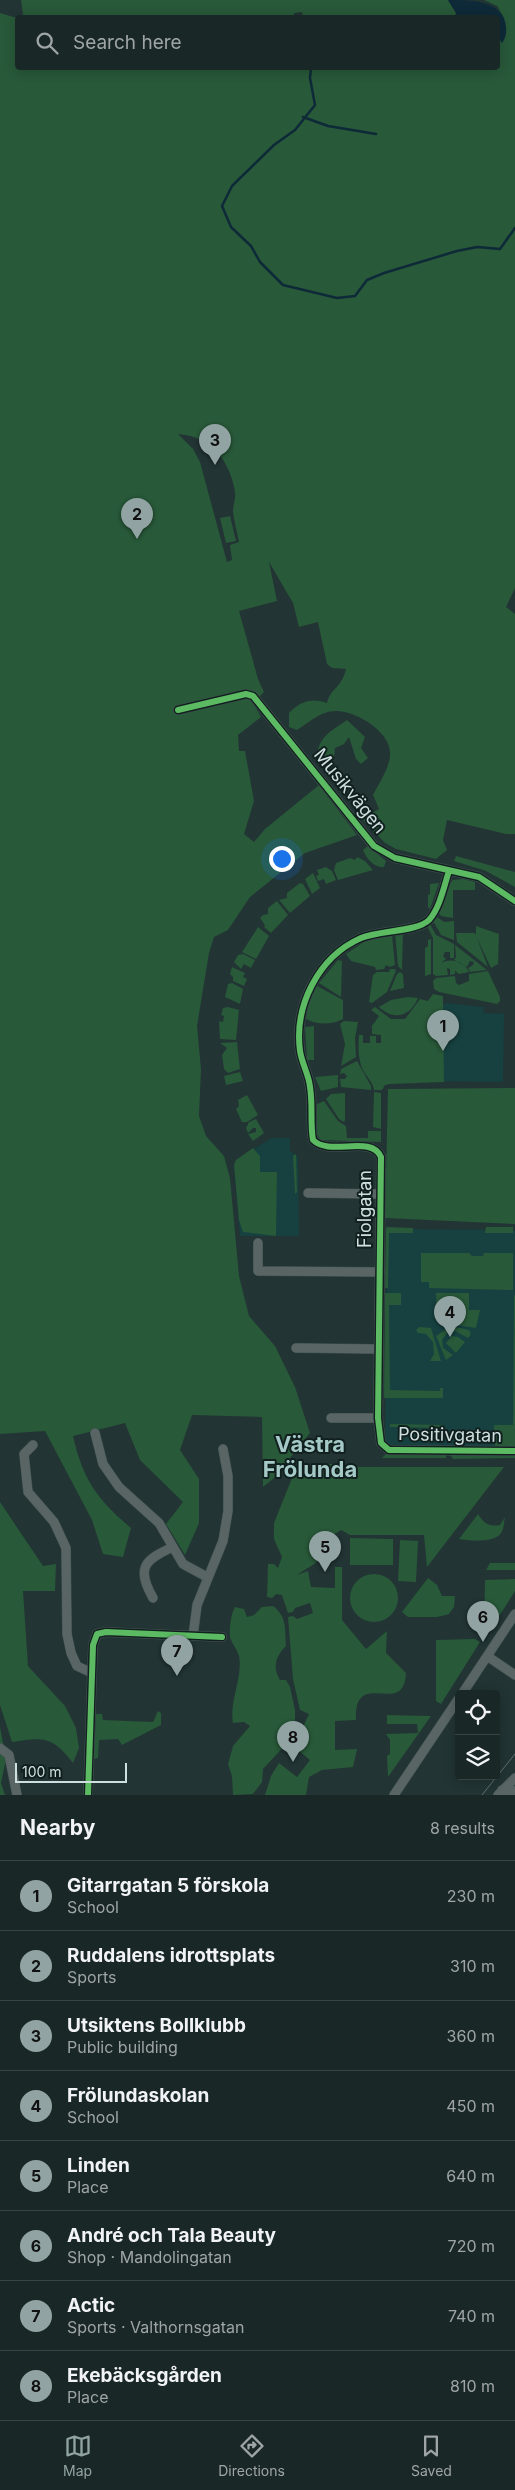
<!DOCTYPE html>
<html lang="en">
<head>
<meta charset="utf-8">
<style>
	body { margin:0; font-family:Inter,sans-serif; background:#273333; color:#f1f3f6 }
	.controls { position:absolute; right:15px; bottom:15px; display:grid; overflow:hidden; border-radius:5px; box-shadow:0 2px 12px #0003 }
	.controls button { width:45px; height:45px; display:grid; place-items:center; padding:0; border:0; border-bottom:1px solid #384444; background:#1a2727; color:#f1f3f6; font:25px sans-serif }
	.scale { position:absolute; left:15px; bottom:12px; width:112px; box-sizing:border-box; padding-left:5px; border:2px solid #cde0df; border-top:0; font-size:14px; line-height:18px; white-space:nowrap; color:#cde0df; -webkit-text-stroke:4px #11201f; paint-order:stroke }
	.you { position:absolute; left:281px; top:858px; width:18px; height:18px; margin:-12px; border:4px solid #fff; border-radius:50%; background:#1a73e8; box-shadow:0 0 0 8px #1a73e833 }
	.badge { display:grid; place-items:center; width:32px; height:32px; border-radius:50%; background:#91a4a3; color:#111; font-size:16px; font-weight:700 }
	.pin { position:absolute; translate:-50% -41px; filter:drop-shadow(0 1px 2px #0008) }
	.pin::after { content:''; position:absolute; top:26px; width:18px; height:15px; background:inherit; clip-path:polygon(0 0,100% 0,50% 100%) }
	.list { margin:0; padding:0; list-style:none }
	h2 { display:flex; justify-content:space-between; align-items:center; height:65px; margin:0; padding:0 20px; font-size:21px }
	h2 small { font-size:16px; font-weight:400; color:#9fa5a7 }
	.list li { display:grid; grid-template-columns:32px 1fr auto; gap:15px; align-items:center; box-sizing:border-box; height:70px; padding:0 20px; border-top:1px solid #384444 }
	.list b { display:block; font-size:19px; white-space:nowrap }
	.list p { margin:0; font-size:16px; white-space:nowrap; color:#9fa5a7 }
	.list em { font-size:16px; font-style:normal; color:#9fa5a7 }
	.icon { flex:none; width:28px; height:28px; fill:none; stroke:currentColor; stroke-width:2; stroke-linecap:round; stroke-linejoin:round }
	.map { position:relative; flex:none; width:515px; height:1795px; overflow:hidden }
	.search { position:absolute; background:#1a2727; box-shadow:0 2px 12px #0003; left:15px; right:15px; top:15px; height:55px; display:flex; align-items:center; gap:12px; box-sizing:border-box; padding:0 18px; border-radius:5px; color:#9fa5a7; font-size:19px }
	.sheet { height:625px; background:#1a2727 }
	nav { display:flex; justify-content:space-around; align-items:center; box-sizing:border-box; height:70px; border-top:1px solid #384444; background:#1a2727; font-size:14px; color:#9fa5a7 }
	nav a { display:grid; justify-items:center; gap:2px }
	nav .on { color:#91a4a3 }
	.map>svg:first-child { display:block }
	.built { fill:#164140 }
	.green { fill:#285939; fill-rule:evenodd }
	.water { fill:#0e2a38 }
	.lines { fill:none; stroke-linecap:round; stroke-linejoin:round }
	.stream { stroke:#0e2a38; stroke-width:2.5 }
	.street-casing { stroke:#415151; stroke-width:10 }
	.street { stroke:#586564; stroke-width:9 }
	.tram { stroke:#636f6f; stroke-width:1 }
	.cycleway-casing { stroke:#11201f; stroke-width:9 }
	.cycleway { stroke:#5cba63; stroke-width:6 }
	.labels { text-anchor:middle; stroke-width:4; stroke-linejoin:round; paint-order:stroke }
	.street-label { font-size:18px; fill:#cde0df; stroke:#11201f }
	.district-label { font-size:22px; font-weight:bold; fill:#a4c9c7; stroke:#11201f }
</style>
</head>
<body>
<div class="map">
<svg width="515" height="1795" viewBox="0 0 515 1795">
	<rect width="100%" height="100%" fill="#223434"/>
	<path class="built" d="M447,1003L483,1007L484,1013L504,1014L503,1082L411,1081L405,1029Z
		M272,1138H290V1151L298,1157L299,1236H240L234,1165L236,1160Z
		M387,1229L515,1230V1447L385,1445Z"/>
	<path class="green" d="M21,0H448L456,13L455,18H303L302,12L294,13V18H21L23,15Z
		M484,0H515V588L506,607L515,614V834H506L447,820L443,840L447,850L436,859L396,849L385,843L362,819L379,809L373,795C379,783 391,766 390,752C389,731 357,712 338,711C321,710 310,722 297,730L289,727V713C299,702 312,697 327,703C331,687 342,688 346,669L332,668L327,664L318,622L299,627L293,603L269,562L277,601L239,611L258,679L264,692L253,703L261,717L238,735L239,751H245L254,801L244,834L254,842L265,829L319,785L357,835L305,853L250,897L228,930L214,937L209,953L197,1026L201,1069L199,1116L206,1136L224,1156L230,1178L239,1276L249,1316L275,1346L295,1387L310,1433L274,1478L263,1487L262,1417L192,1415L180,1450L199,1479V1523L185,1555L166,1524L183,1502L140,1460L125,1423L73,1436C83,1480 97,1499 131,1528L123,1557L103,1554L92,1520L45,1431L0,1434V13L17,18L18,68H498V37L500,38L504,18L497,6ZM178,434C210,436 230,460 235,492C236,498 233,505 233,511C234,521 237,532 239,542L230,545L232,560L227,562L200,462L193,449Z
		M230,516L236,541L226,543L220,518Z
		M347,720L365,737L361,748L368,758L361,764L356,759L349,737L344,744L335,748L334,758L328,764L317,760C317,737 330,732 347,720Z
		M368,846L386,861L384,867C374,868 366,858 363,850Z
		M456,856L515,872V887L486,871L454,861Z
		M357,857L365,861L373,870L338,880L334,870L336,863L350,858L355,860Z
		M326,867L332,871L336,880L326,884L324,879L318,881L316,876L319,875L317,870Z
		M313,873L320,888L312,894L305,879Z
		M463,879L475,882V890H453V918L441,916L439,913L451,882L453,880Z
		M300,883L303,884L310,896L290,913L279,900L287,898V893Z
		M439,883L430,909L428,907V895L430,894V884Z
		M277,901L288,915L271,933L264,927L265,925L260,918L263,915L268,914V908Z
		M437,917L444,922L454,921V940L441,935L433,921Z
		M430,924L436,935L454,944V958H450V952H445L443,956L446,959L441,963C451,957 465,962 469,972L459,974L455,971V974L450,975V969L447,968L448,975L436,976L433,974V938L427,926Z
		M476,926L499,934L498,964L491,968L476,936Z
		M258,927L269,936L256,959L242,952Z
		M395,933H403L402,970L398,966Z
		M456,933H475L488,967L457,942Z
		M392,935L395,965L390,967L386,965L384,969L376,970L375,967L351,961L346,954L364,942Z
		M431,939V974L425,976V948L428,946V940Z
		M455,945L487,970L470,972L468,968L473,965L474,962L470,961L467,967L454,960L456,957Z
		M243,954L255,960L251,968L244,964L241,969L234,962L238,955Z
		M338,960L342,961L341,997L319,983Z
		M232,967L245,973L243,977L247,979L244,986L233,981V977L230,974Z
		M390,969H395L396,971L387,992L372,1003L369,1002L373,975L377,972H389Z
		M488,971L500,997V1001L497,1004L439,992L434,989L433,981L436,978L455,976L456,983L459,985L469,981V974Z
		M400,972L403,974L404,988L390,991L397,974Z
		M232,983L243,989L240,1004L225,997L228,984Z
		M317,986L343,1000V1019C332,1025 317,1025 306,1019L308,1005Z
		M433,994L443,996L444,1082L390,1084L385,1085L382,1090H374C373,1083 368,1078 364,1072C358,1061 358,1048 359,1035H363V1043H370V1036H376V1043H381V1035L372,1034V1026L379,1016L371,1010L375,1007L391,1019H405L420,999L428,1001Z
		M408,997L418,998C410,1017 394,1021 379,1007L391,1000Z
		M228,1007L239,1010L236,1040L220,1039L219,1021L223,1022L224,1016L221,1015L223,1008Z
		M344,1021L358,1022L355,1038L356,1057L341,1066L345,1044L340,1024Z
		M314,1026V1060H307L305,1027Z
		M237,1042L240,1069L228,1073L224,1069L222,1055L227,1048L220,1043Z
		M357,1061L371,1086V1090L341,1087L340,1079H345L347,1076L344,1073L340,1074L341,1069Z
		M240,1072L243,1081L226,1085L224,1076Z
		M338,1075V1087L321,1091L315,1077Z
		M515,1088V1224L385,1218L388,1089Z
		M374,1092L381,1093V1129L373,1127Z
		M345,1093V1120L344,1122L339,1119L326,1099L331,1094Z
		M247,1095L258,1115L247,1122H242L236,1109L239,1106L238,1100Z
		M324,1101L338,1121L346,1126L347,1138H368V1131H381V1142L320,1140L317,1134V1104Z
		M256,1119L264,1133L253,1141L248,1134L256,1132V1128H253L248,1133L246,1128L249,1122Z
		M253,1148L260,1156V1172H277L276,1236L243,1232L239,1220L234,1165L236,1160Z
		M296,1154L297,1192L295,1194L293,1156Z
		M386,1227L413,1228V1233H389L388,1288H385Z
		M486,1227H513V1233H485Z
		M421,1253H469L472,1256H483L484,1253H513V1290L429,1288V1282H421Z
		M385,1293H401V1305H389L390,1390L440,1391V1388H443V1398H384Z
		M436,1293H469V1310H480L476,1328L456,1325L437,1315Z
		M514,1295L515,1296V1448H495L494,1425H513Z
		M451,1326L469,1330L471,1334L468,1338L455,1331L447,1333L442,1340L443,1348L453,1355L446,1360L436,1336Z
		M419,1327L431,1328L441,1361H430L434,1354L433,1342L426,1334L418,1333L416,1330Z
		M452,1336L458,1337L465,1342L456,1353L446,1343Z
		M390,1424L443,1425V1428L390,1427Z
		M387,1453H446V1458H382Z
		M449,1453L515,1454V1458L453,1459Z
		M322,1464H335L339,1467H504L427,1567L424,1535H350L341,1530L327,1539L322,1546C323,1564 310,1565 297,1575L308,1571L311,1587L335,1588V1567H342V1620L366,1649L387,1631L386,1653L406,1673C404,1719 354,1666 356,1720L335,1721V1750L357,1749L353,1767L322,1770L309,1777L306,1795H265L271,1776L279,1763L297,1777L310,1760L299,1751L302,1743L297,1740L309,1714L300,1710L293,1679L288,1617L293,1616L297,1619L313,1613L310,1603L295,1608L293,1612L288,1613L282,1595L276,1594L272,1598L267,1597L268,1564H274L278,1568L282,1557L274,1539V1523L292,1478L297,1473L320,1471Z
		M0,1502L43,1566L56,1564L55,1591H23L28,1666L65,1706L76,1728L79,1748L73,1763C52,1736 44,1737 12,1742L0,1705Z
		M478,1514C484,1523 488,1527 500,1525L505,1517C504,1522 504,1529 501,1533C495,1543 469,1541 459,1539Z
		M350,1538L393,1539V1565H350Z
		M400,1540L418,1541L416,1582L398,1581Z
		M490,1563H515V1570H486Z
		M350 1598a24 24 0 1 1 48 0a24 24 0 1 1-48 0Z
		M428,1578L437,1585L442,1596H455L454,1607L449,1614L437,1617H408L402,1612Z
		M515,1579V1591L489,1632L484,1629L485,1580Z
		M273,1606C287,1616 285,1630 286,1646C276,1656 272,1667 280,1680H286L290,1687L295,1710V1727L290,1740L263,1769L262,1782L253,1794L233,1795L232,1776L228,1764L233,1746L250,1726L244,1722L233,1723C229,1701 243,1678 239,1656C237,1649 232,1644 230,1637C229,1630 231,1613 235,1607L244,1609L247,1617L254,1615L262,1607Z
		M475,1639L480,1642L441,1704L436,1701V1640Z
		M158,1711L161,1713V1725L122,1745L118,1739L99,1740L98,1758L94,1759L96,1714H102L103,1720L153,1722Z
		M387,1715L431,1716L388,1777L387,1756L390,1754V1740L386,1734L418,1733L417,1724H387Z
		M0,1727L6,1759L1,1783L5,1795H0Z"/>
	<path class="water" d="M448,0C470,0 498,0 505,21C507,30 507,36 502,43L498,37V18L455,17L456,13Z"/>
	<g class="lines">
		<path class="stream" d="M311,68L310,78L315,105L295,130L274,145L232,186L222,206L231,227L251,246L260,262L283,285L337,298L355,296L367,280L384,273L457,251L477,247L500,249L515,228
			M303,117L328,126L376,134"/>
		<defs>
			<path id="street" d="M178,710L246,694L253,696L374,846L395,858L479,877L515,901
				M449,871C444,886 440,908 429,920C417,932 380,930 361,938C318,957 294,1006 300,1051C302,1064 309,1075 310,1087C313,1105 310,1123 313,1140C330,1157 371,1134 381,1157L378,1418L381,1443L389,1450H396L515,1451
				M308,1193L380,1194
				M258,1243V1271L380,1272
				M296,1348L379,1349
				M331,1418H378
				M95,1433L103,1464L119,1487L159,1523L183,1564L207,1577
				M33,1445L24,1454L28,1492L54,1522L66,1548L67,1634L71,1653L77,1666L92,1673
				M153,1598C136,1568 144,1560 173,1547
				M193,1636L197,1605L223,1541L228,1511V1476L223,1449
				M487,1656L515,1675
				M462,1694L515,1614
				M0,1748L9,1755L17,1795
				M502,1790L515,1791
				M88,1795L93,1645L97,1634L106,1632L222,1637
				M394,1795L459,1698
				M498,1795L515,1778"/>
		</defs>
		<use href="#street" class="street-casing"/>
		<use href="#street" class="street"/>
		<path class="tram" d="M482,1795L515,1754"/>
		<defs>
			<path id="cycleway" d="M178,710L246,694L253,696L374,846L395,858L479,877L515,901
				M449,871C444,886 440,908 429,920C417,932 380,930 361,938C318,957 294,1006 300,1051C302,1064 309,1075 310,1087C313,1105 310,1123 313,1140C330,1157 371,1134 381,1157L378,1418L381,1443L389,1450H396L515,1451
				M88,1795L93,1645L97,1634L106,1632L222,1637"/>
		</defs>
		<use href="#cycleway" class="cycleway-casing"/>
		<use href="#cycleway" class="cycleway"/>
	</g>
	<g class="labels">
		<g class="street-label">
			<text transform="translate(350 791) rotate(51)" y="6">Musikvägen</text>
			<text transform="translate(365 1209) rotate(-90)" y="6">Fiolgatan</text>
			<text transform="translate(450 1435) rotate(1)" y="6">Positivgatan</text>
		</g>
		<g class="district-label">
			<text x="310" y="1452">Västra<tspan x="310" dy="25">Frölunda</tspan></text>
		</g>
	</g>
</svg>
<div class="controls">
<button><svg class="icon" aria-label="locate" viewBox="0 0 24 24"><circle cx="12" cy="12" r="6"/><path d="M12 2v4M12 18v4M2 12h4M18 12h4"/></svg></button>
<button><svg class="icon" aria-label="layers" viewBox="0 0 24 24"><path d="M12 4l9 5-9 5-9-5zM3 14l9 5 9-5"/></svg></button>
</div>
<div class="scale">100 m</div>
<div class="you"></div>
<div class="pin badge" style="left:443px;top:1051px">1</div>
<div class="pin badge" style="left:137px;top:539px">2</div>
<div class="pin badge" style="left:215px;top:465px">3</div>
<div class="pin badge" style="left:450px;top:1337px">4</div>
<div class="pin badge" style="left:325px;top:1572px">5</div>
<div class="pin badge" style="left:483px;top:1642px">6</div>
<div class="pin badge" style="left:177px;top:1676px">7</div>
<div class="pin badge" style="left:293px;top:1762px">8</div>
<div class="search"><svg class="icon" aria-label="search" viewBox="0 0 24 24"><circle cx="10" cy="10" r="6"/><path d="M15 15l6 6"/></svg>Search here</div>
</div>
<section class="sheet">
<h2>Nearby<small>8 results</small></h2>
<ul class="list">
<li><span class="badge">1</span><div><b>Gitarrgatan 5 förskola</b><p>School</p></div><em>230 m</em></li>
<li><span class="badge">2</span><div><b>Ruddalens idrottsplats</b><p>Sports</p></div><em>310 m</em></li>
<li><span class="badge">3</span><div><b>Utsiktens Bollklubb</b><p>Public building</p></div><em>360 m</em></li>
<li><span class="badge">4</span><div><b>Frölundaskolan</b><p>School</p></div><em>450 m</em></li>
<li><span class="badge">5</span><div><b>Linden</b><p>Place</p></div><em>640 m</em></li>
<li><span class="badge">6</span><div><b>André och Tala Beauty</b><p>Shop · Mandolingatan</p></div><em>720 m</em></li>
<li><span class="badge">7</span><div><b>Actic</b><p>Sports · Valthornsgatan</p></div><em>740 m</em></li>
<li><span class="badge">8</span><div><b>Ekebäcksgården</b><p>Place</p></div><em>810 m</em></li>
</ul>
</section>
<nav>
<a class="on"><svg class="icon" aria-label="map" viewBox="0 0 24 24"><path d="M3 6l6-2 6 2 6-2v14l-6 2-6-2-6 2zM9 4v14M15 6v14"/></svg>Map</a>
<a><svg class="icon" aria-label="directions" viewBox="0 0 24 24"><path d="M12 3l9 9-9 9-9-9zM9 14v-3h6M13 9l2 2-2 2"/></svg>Directions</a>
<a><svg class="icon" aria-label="saved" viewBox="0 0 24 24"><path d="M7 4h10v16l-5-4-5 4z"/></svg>Saved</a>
</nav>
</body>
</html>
